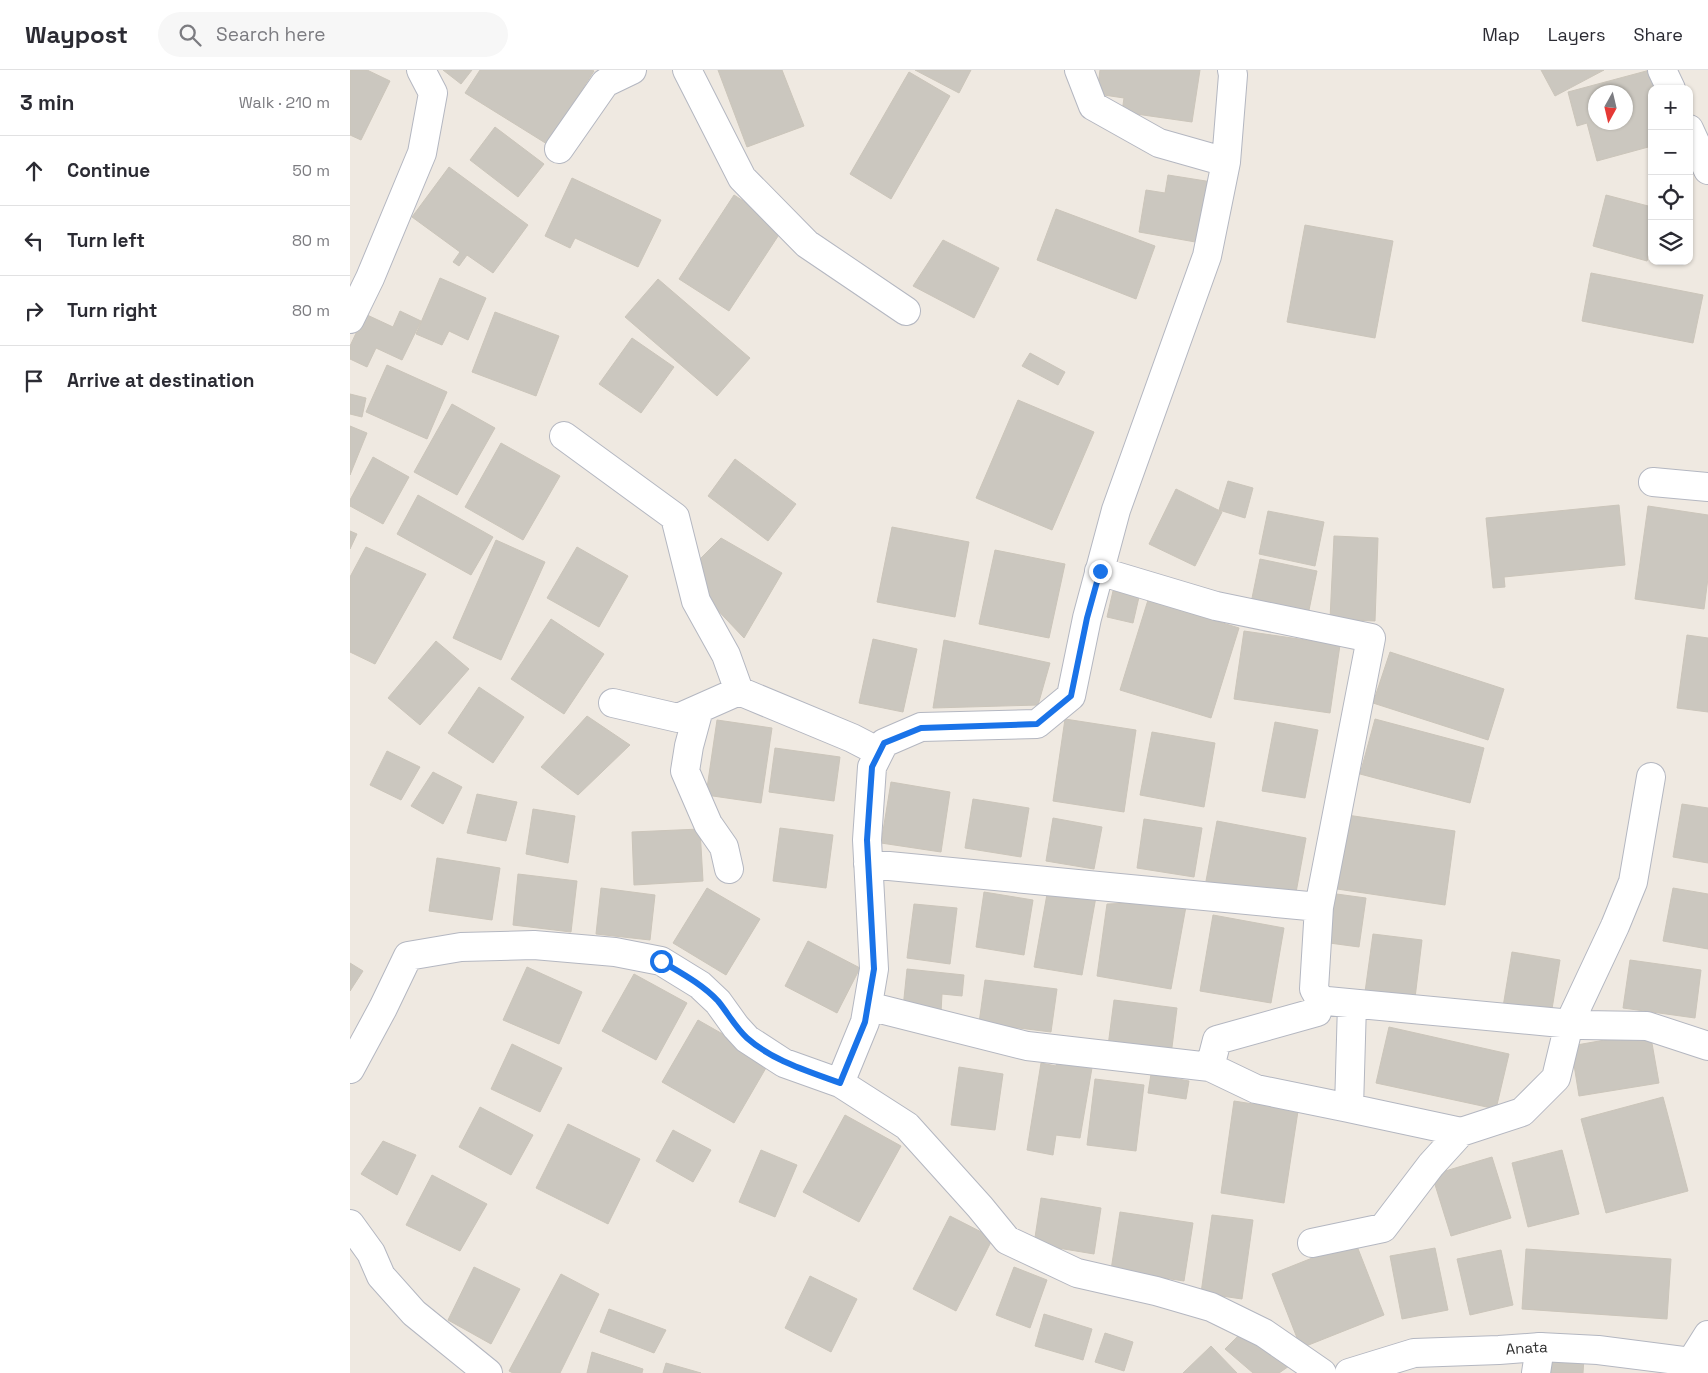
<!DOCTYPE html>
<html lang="en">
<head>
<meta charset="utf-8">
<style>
	body { margin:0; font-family:"Space Grotesk",sans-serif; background:#f7f7f7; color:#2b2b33 }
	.controls { position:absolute; right:15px; top:15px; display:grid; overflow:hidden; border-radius:10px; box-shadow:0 1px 4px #0004 }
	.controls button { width:45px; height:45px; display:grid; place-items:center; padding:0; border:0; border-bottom:1px solid #e1e1e2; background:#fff; color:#2b2b33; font:25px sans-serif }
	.compass { position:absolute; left:1238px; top:15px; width:45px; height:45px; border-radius:50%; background:#fff; box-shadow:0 1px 4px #0004; rotate:188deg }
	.stop { position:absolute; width:15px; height:15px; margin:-11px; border:4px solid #1a73e8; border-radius:50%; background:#fff }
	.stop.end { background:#1a73e8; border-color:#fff; box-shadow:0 1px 5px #0008 }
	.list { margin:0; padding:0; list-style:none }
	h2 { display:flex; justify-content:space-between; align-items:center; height:65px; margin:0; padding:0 20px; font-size:21px }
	h2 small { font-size:16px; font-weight:400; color:#7c7c81 }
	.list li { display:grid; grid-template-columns:32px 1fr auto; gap:15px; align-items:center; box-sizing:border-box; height:70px; padding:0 20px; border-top:1px solid #e1e1e2 }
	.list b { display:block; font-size:19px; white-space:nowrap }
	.list em { font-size:16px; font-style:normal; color:#7c7c81 }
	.icon { flex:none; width:28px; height:28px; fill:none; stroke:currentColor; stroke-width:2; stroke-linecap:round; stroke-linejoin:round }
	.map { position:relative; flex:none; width:1358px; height:1303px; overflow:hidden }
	header { display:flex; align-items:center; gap:30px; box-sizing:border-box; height:70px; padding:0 25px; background:#fff; border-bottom:1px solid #e1e1e2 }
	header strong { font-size:24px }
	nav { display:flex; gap:28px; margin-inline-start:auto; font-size:18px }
	.search { width:350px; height:45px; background:#f7f7f7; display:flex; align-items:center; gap:12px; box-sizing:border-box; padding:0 18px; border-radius:28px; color:#7c7c81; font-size:19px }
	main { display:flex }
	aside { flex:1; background:#fff }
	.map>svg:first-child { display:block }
	.building { fill:#cbc7bf; stroke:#cbc5ba; fill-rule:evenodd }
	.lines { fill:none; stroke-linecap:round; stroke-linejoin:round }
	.street-casing { stroke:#b4b7c1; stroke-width:30 }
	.secondary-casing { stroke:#b4b7c1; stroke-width:30 }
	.street { stroke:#fff; stroke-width:28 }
	.secondary { stroke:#fff; stroke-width:28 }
	.route { stroke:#1a73e8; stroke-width:6 }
	.labels { text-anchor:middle; stroke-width:4; stroke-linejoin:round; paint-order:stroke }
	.street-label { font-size:15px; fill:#2e2e2e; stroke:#fff }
</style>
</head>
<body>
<header>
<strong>Waypost</strong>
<div class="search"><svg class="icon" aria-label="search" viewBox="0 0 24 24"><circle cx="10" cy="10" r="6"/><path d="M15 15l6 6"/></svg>Search here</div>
<nav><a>Map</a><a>Layers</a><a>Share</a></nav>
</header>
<main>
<aside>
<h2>3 min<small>Walk · 210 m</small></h2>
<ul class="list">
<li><svg class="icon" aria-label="ahead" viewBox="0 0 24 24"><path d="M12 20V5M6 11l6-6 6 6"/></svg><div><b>Continue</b></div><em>50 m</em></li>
<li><svg class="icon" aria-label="left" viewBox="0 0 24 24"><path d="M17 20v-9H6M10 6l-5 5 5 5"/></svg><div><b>Turn left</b></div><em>80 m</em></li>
<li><svg class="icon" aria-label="right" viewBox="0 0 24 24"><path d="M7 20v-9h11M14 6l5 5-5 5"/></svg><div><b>Turn right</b></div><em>80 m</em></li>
<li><svg class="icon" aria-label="arrive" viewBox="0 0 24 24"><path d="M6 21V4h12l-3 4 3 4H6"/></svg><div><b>Arrive at destination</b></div></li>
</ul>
</aside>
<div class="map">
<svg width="1358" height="1303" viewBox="0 0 1358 1303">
	<rect width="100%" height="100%" fill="#efe9e1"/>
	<path class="building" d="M0,0H17L40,11L11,70L0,65Z
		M93,0H122L111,14Z
		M130,0H242L244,1L197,74L115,23Z
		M368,0H432L454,56L397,77Z
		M565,0H621L609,23Z
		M750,0H850L842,52L772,42L774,28L747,24Z
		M1191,0H1254L1205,26Z
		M1300,0L1305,19H1302V76L1247,91L1237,53L1227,56L1218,22ZM1246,22H1276V52H1246Z
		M559,2L600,26L541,129L500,104Z
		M145,57L194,94L168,127L120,90Z
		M99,97L178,155L143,203L117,185L109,196L103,192L110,182L62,147Z
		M818,105L862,112L851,173L789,162L796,120L815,123Z
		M222,108L311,150L288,197L225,168L220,178L195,166Z
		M384,125L434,157L379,241L329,209Z
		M1256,125L1302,137V173L1297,191L1243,176Z
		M706,139L805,176L786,229L687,190Z
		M955,155L1043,171L1025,268L937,252Z
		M593,170L649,198L624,248L563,216Z
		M1241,203L1353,225L1343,273L1232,251Z
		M90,208L136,228L118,270L99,261L92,275L66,264Z
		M308,209L400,288L367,326L275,247Z
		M50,241L71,251L52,290L26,278L17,297L0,289V276L15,244L43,257Z
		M145,242L209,266L186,326L122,302Z
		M282,268L324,297L291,343L249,314Z
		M680,283L715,302L708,315L672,296Z
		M37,295L97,322L77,369L16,342Z
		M0,324L16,328L12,347L0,344Z
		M668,330L744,362L702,460L626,428Z
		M102,334L145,358L107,425L64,402Z
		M0,356L17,363L0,405Z
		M151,373L210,406L173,470L115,437Z
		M23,387L59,407L33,454L0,436V430Z
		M385,389L446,434L418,471L358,426Z
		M878,411L903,418L895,448L869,440Z
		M826,419L872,442L845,496L799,474Z
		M68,425L143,467L121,505L47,464Z
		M1269,435L1275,495L1154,507L1155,517L1143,518L1136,448Z
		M1298,436L1358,445V508L1354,539L1285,529Z
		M918,441L974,452L965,496L909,484Z
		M542,457L619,472L605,547L527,532Z
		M0,461L7,464L0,479Z
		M984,466L1028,468L1025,551L980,549Z
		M371,468L432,503L394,568L358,530L351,488Z
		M146,470L195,492L151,590L103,568Z
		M16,477L76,504L25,594L0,582V507Z
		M227,477L278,506L249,557L197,528Z
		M645,480L715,494L699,568L629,554Z
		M910,489L967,501L958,545L901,533Z
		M763,521L789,527L783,553L757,547Z
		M798,530L889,558L861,648L770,620Z
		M201,549L254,584L214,644L161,609Z
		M894,561L990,575L980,643L884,629Z
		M1337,565L1358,568V642L1327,638Z
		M523,569L567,579L553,642L509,633Z
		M594,570L700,593L688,635L583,638Z
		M86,571L119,599L70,655L38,628Z
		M1040,582L1154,619L1138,670L1023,633Z
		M129,617L174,647L143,693L98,663Z
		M237,646L280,675L228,725L191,697Z
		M715,649L786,660L774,742L703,731Z
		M1025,649L1134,678L1120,733L1010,704Z
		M367,650L422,658L411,733L356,725Z
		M925,652L968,660L955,728L912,721Z
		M802,662L865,673L854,737L790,725Z
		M425,678L490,687L484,731L419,722Z
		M37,681L70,697L51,730L20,715Z
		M83,702L112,717L93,754L61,736Z
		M541,712L600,722L591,782L531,773Z
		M127,724L167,732L156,771L117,763Z
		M623,729L679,738L671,787L615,778Z
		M1332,734L1358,738V793L1323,787Z
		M183,739L225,746L218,793L176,784Z
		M997,745L1105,761L1095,835L987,819Z
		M703,748L752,757L744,799L696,791Z
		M794,749L852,758L844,807L787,798Z
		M867,751L956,768L945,828L856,811Z
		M430,758L483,765L476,818L423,811Z
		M350,759L353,811L284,815L282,762Z
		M87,788L150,798L142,850L79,841Z
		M168,804L227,811L221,862L163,855Z
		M699,813L747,821L732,905L684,897Z
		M251,818L305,825L300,870L246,864Z
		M357,818L410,849L376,905L323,873Z
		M1323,818L1358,824V879L1313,871Z
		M634,822L683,830L674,885L626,877Z
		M979,823L1016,828L1009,877L972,872Z
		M837,831L821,919L747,906L757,834Z
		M564,834L607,838L600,894L557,888Z
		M863,845L934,858L921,933L850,921Z
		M1023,864L1072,870L1065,928L1015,922Z
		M458,871L510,898L487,943L435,916Z
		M1162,882L1210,890L1201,945L1153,937Z
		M1280,890L1351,900L1345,948L1273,938Z
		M0,893L13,901L0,921Z
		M177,897L232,922L209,974L153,950Z
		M557,899L614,905L612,926L592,924L591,942L553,938Z
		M284,904L337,933L306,990L252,961Z
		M635,910L707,919L701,962L629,953Z
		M764,930L827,938L821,985L758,976Z
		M348,950L420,991L384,1053L312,1012Z
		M1039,957L1159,984L1146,1039L1026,1013Z
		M1300,962L1309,1013L1229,1026L1221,976Z
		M162,974L212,998L190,1042L141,1019Z
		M708,986L743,992L730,1068L706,1065L703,1085L677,1080L691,993L706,996Z
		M609,997L653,1004L645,1060L601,1055Z
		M801,1004L839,1011L836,1029L798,1023Z
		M745,1009L794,1015L786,1081L737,1075Z
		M1313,1027L1338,1121L1256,1143L1231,1049Z
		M884,1031L948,1041L934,1133L871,1123Z
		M130,1037L183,1065L161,1105L109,1077Z
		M495,1045L551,1076L509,1152L453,1122Z
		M218,1054L290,1089L258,1154L186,1118Z
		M323,1060L361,1080L343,1112L306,1091Z
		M33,1071L66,1085L47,1125L11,1104Z
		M411,1080L447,1095L425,1147L389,1132Z
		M1212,1080L1229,1144L1178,1157L1162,1093Z
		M1142,1087L1161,1148L1101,1166L1082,1105Z
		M82,1105L137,1134L110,1181L56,1155Z
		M691,1128L751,1138L744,1184L684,1174Z
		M770,1142L843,1153L834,1211L761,1200Z
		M862,1145L903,1150L892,1229L851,1223Z
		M600,1146L643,1168L606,1241L563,1219Z
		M1005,1171L1034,1245L951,1278L922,1204Z
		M1085,1178L1098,1240L1052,1249L1040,1186Z
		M1176,1179L1321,1189L1317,1249L1172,1239Z
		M1151,1180L1163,1235L1120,1245L1107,1189Z
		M124,1197L170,1219L141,1274L98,1250Z
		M664,1197L697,1210L680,1258L646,1245Z
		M211,1204L249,1224L210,1303H163L159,1301Z
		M460,1206L507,1229L481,1282L435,1258Z
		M259,1239L316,1260L304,1283L250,1262Z
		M694,1244L742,1259L733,1290L685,1276Z
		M893,1261L945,1292L929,1303H903L875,1279Z
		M755,1263L783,1272L774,1301L745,1292Z
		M861,1276L887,1303H833Z
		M242,1282L293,1299L292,1303H237Z
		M1199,1283L1234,1288L1233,1303H1197Z
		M316,1293L351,1303H313Z"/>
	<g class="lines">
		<defs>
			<path id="street" d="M337,0L392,108L457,174L556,241
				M729,0L743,36L809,73L876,92
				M1312,0L1321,19
				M1339,59L1358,100
				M209,79L255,13L282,0
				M0,249L20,208L72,83L83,23L71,0
				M214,366L325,447L346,531L376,585L389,621L502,668L529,682
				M1303,412L1358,417
				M749,501L866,536L1021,568L969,837L964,919L969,928L977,931L1232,955L1297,956L1358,976
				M263,633L328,648L389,621
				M349,639L339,676L335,701L358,754L374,777L379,799
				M518,794L969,837
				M1002,934L999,1038L1111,1062L1172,1042L1206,1008L1219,954L1265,856L1283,812L1301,707
				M518,936L677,976L860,997L906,1019L999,1038
				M860,997L867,970L967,942L969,928
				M0,999L33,938L58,886L111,877L184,875L265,882L311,891L350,915L368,932L386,957L397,969L434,993L490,1013L557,1056L630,1137L657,1170L727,1203L806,1221L861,1237L914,1263L972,1303
				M490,1013L515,952L524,899L517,770L522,697L534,673L571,657L687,654L721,626L737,548L766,440L857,186L876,92L883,5L882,0
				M0,1154L21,1183L31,1206L64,1243L138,1303
				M962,1173L1033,1158L1081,1095L1111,1062
				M1186,1303L1190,1277"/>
			<g id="secondary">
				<path d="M1341,1292L1358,1265"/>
				<path id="s1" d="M999,1303L1064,1283L1149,1280L1190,1277L1248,1280L1358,1294"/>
			</g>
		</defs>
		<use href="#street" class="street-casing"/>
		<use href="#secondary" class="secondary-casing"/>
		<use href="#street" class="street"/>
		<use href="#secondary" class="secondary"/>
	</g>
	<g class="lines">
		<path class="route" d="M311,891C331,903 352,914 368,931C378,943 385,957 397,968C423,991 458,1001 490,1013L515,952L524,899L517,770L522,697L534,673L571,658L687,654L721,626L737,548L750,501"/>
	</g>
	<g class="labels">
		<g class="street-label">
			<text dy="5" stroke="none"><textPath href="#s1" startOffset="181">Anata</textPath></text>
		</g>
	</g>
</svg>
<div class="controls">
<button>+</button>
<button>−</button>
<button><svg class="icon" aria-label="locate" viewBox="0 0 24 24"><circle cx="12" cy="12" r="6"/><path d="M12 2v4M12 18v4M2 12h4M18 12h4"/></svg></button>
<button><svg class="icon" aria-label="layers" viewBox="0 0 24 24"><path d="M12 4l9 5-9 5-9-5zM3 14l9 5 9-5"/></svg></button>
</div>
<svg class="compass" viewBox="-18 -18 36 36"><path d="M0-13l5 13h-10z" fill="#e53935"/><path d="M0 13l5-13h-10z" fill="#7c7c81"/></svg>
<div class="stop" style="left:311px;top:891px"></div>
<div class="stop end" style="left:750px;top:501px"></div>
</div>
</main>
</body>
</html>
